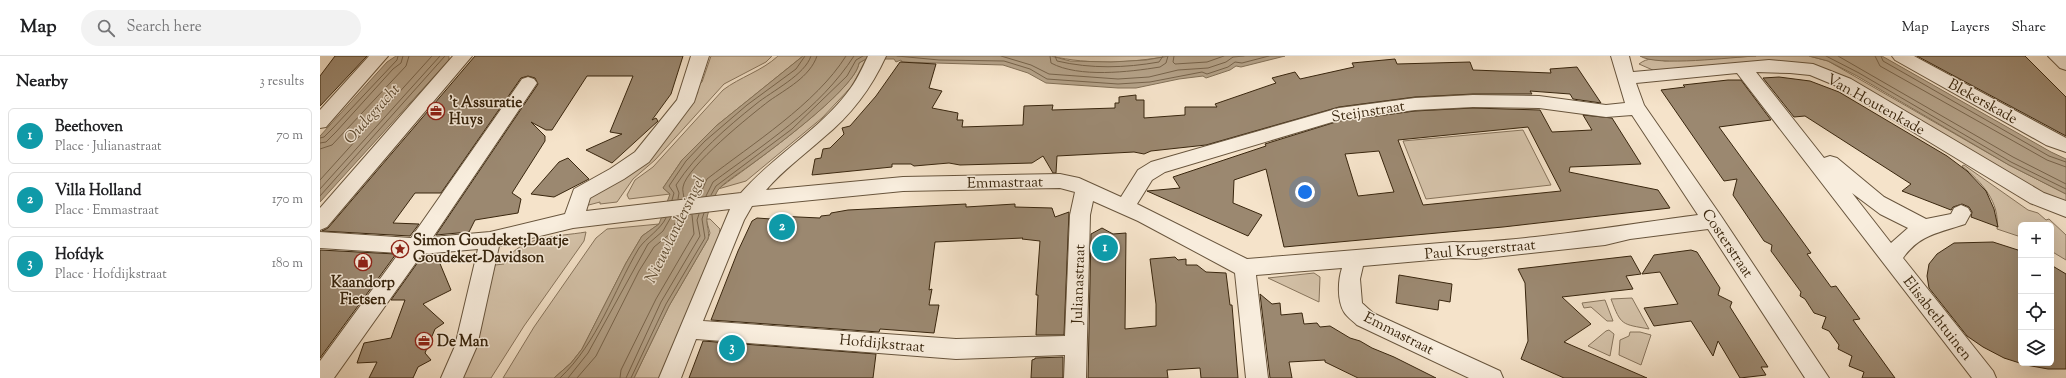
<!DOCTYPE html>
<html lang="en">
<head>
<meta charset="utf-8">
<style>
	body { margin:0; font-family:"Sorts Mill Goudy",serif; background:#f2f2f2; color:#202124 }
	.controls { position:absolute; right:12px; bottom:12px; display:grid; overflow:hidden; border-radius:6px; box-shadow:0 4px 16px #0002 }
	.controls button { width:36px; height:36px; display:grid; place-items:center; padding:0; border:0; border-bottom:1px solid #e0e0e0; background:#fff; color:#202124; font:20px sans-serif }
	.you { position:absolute; left:985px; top:136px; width:14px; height:14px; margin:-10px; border:3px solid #fff; border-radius:50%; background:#1a73e8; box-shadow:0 0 0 6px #1a73e833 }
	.badge { display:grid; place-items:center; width:26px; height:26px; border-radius:50%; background:#8f2418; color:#fff; font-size:13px; font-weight:700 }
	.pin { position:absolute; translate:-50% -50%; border:2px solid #fff; box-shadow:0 1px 4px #0006 }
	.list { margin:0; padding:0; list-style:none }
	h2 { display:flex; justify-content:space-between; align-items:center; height:52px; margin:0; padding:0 16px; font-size:17px }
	h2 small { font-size:13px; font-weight:400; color:#757577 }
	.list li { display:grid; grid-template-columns:26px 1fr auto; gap:12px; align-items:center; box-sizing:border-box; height:56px; margin:0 8px 8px; padding:0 8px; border:1px solid #e0e0e0; border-radius:6px }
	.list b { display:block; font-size:15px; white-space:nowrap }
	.list p { margin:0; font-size:13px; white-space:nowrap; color:#757577 }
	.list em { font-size:13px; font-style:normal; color:#757577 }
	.icon { flex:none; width:22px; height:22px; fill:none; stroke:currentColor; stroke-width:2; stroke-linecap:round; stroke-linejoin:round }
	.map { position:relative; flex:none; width:1746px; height:322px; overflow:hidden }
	header { display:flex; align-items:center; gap:24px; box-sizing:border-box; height:56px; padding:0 20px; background:#fff; border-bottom:1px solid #e0e0e0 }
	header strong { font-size:19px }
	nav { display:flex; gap:22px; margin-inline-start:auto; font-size:14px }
	.search { width:280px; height:36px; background:#f2f2f2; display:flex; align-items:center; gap:10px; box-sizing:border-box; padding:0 14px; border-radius:22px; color:#757577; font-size:15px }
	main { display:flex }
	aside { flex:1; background:#fff }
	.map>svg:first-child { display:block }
	.green { fill:#d5c3aa; stroke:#87745c }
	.water { fill:#b5a38a; stroke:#837158 }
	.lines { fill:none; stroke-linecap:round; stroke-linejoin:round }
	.shore { stroke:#77644c; stroke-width:1 }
	.building { fill:#9b8870; stroke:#39260e; fill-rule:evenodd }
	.minor-casing { stroke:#68553d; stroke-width:2 }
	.minor { fill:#f8eddd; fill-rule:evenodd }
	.labels { text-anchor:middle; stroke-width:3; stroke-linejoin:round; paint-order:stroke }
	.street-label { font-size:15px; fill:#39260e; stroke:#f8eddd }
	.poi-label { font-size:15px; font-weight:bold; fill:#39260e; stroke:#f8eddd; text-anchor:start }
	.water-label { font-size:16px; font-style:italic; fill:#5e4c33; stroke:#f8eddd }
</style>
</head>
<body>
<header>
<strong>Map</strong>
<div class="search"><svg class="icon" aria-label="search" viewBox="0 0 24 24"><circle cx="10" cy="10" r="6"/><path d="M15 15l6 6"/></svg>Search here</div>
<nav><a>Map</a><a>Layers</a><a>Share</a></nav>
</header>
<main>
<aside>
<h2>Nearby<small>3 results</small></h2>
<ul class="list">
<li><span class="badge" style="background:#0f9aa8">1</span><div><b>Beethoven</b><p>Place · Julianastraat</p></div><em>70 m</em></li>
<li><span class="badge" style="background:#0f9aa8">2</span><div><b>Villa Holland</b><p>Place · Emmastraat</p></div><em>170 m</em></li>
<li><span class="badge" style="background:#0f9aa8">3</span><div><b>Hofdyk</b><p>Place · Hofdijkstraat</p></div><em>180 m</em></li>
</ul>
</aside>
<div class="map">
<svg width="1746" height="322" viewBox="0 0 1746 322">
	<rect width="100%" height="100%" fill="#f5e3ca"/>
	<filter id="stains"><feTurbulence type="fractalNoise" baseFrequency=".005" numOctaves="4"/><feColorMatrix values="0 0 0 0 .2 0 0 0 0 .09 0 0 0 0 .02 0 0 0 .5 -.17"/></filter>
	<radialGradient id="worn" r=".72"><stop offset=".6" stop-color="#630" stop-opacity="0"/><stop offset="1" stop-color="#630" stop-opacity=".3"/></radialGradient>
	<path class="green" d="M391,0H452L446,6L404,28L335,104L313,123L297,146L280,148V146L265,150L268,142L371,49L378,36L375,32L376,30L382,26Z
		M458,0H483L396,70L362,104L343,132L350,138L309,143L307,139L315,124L333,111L403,34C420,21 442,15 458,0Z
		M731,0H849C810,7 770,9 731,0Z
		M1436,0H1489L1508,5L1689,109L1746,138V147L1718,135L1496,12L1335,15L1319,8C1328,1 1335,3 1345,5Z
		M546,3L533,29L502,62L426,125L398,133C425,113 535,36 539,7Z
		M1203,74L1231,129L1106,143L1083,85Z
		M1644,109L1708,154L1718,157L1726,164L1729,163L1746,179V204L1731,195V169H1701V181L1677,173C1680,146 1662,126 1642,110Z
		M386,163H390L400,173L399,180L341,322H314L349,250L388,183L390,177Z
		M339,168L322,180L306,207L262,293L251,307L234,322H183L214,271L276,182L287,173Z
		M266,176L264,185L204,270L171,322H139C154,285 166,248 175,209L184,208C199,179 237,181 266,176Z
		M994,217L1000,221L999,246L948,222Z
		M1312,242L1329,273C1302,268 1301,270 1291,243Z
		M1285,244L1293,265H1287L1271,251L1264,252L1262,247Z
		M1289,274L1294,278L1290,300L1268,290L1286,275Z
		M1310,276H1320L1331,279L1321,309L1299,299L1300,284L1309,280Z"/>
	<path class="water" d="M76,0H129V4L0,146V80L67,6Z
		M483,0H731L750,5L791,6L826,4L849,0H965L921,11L916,10L910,14L886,22L883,20L859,23L816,32H798L726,27L708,17L683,9L582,6L581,4L576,6L574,3H546L539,7C536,32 451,94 429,110C421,116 403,127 398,134C394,141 388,155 387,162C386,169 390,176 388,183L349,250L314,322H234L251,307L262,293L306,207L322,180L339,168L350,138L343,132L362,104L396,70Z
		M1320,0H1436C1412,1 1337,11 1320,0Z
		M1489,0H1562L1731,96L1746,103V138L1689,109L1537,20L1508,5Z"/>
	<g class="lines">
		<path class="shore" d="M577,0L619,4L684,5L710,13L727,23L798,28L830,26L882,16L887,18L908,11L915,6L922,7L949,0
			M681,0L711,9L729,18L798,23L829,21L858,14L888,12L906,6L913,1L924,0
			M730,0L731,7C759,22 809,16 840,11L846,7L848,0
			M735,0L737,5C771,13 805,12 839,6L843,0
			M854,0L853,6L855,8L887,6L904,0
			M1506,0L1539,17L1691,106L1746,133
			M1518,0L1693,101L1746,128
			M1555,0L1560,10L1727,104L1746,111
			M1561,0L1563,5L1729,100L1746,106
			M0,82L4,81L12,73L77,4L78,0
			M0,87L6,86L16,76L73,13L81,7L83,0
			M0,93L12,89L86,10L89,0
			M0,124L112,0
			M0,133L120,0
			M391,139L396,130L472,73L527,20L536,4L543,0
			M0,140L125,0
			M386,140L393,126C443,89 500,53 534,0
			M379,141L387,123C432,88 496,48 526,0
			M358,143L359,137L356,129C377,97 406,72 436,48C452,35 485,19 491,0
			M364,143C364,139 362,134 363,131C366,111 432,58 449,45C466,33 490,21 497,0
			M352,144L354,137L349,130L366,105L385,85L427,49L476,13L485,0
			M240,322C278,286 293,236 319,192C327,181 340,174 346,162
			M248,322L268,297L328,188L343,175L351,161
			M257,322L276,300L319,215L334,191L351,177L358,160
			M300,322L301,314L336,243L374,178L372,159
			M306,322L341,246L380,180L377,164L379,158
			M311,322L346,248L385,182L382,163L384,157"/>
	</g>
	<path class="building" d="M15,0H47L0,50V20Z
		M155,0H363L351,38L332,64L336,62L338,65L292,107L266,94L302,78L290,76L313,20H267L232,74H226L211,66L225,80V85L192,137L201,143L198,157L155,164L149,176L116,179L218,28L215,22L208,20L201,22L121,137H95L73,167L99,168L90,180L2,175L8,172Z
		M1597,0H1705L1746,41V80Z
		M1075,3L1077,8L1150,6L1153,14L1231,17L1230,13L1257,11L1281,47L1253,43L1250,38L1210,35L1212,38H1153L1095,41L1019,51L886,89L831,95L824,98L814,96L737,100L736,117H733L723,100L712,107L640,109L629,107L594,110L591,108H572V111L492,119L495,103L501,102L503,93L510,92L524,78L522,72L530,70L556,40L580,6L616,8L609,32L622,35L612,52L638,57L637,64H643L642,71L703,69L704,50L733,49L732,54L795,52V47H799V41L816,39V44H824V62L865,59V51H897L895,48L956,27L952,22L975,16L980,23L1034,11L1032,7Z
		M1459,21L1490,25L1519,36L1627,100L1647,115L1666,135L1674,153L1678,171L1651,161L1652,156L1649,151L1642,148L1633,151L1631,154L1582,135L1591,128L1485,60L1474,61L1443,22Z
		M1408,24H1421L1451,64L1399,71L1491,197L1487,198L1511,231L1516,230L1540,263L1533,264L1575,322H1542L1544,316L1529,310L1532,300L1518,293L1519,289L1509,275L1502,272L1506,261L1494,257L1485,243L1480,240L1481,236L1454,199L1451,195L1452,189L1444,185L1413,139L1417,123L1404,125L1341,34L1365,31L1363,29Z
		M1153,52L1220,54L1232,76L1272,74L1263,59L1292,62L1321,108L1250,111L1249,116L1338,134L1350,152L1183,171L964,191L946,113L914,124L913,147L942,159L928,180L827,135L860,132L853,121L946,90L945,88L1019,65L1095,55ZM1208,71L1241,135L1103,149L1078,84ZM1059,95L1074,136L1038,140L1025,98Z
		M248,102L269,123L234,141L211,138L239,106Z
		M646,148V151L695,148V151L732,152L735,161L749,156L744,279H716L718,239H716L720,185L702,183L703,182L615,186L609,234L612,233L609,249H619L614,277L560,273L559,276L391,264L418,195L432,165L437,162L451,163L457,160L500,162L501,160L510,159L511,157L528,154Z
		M782,172L793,178L806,177L805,273L836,270V248L830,203L855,201L858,204L866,203V209H877L886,216L906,217L910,249H912L918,322H881L880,312L847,314L848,322H768L771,178Z
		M1673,186L1701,195V307H1731V209L1746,218V313H1728L1706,309L1684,302L1663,291L1647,280L1609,232L1607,220L1609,208L1617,198L1634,187Z
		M0,194L76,198L0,302Z
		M1371,194L1377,196L1400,232L1398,239L1412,246L1410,251L1448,311H1441L1446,319L1420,322L1398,285L1393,300L1371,265L1334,270L1324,252L1358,248L1340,216L1322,218L1334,199Z
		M116,198L131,234L103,248L124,267L115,273L105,297L111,304L98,311L93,322H49L57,306L37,307L44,287L71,282L85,244H71L103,199Z
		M1311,200L1321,218L1306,220L1313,233L1242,241L1271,268L1244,286L1327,322H1244L1201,303L1208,285L1205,227L1198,213Z
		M1079,219L1132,228L1130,246L1119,244L1118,254L1076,247Z
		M940,238L952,248L960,247L961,259L982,257L984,268L997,267L1000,271L1010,270L1030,282L1040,285L1052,292L1074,301L1116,322H1038L1005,306V304L969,306L972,322H950Z
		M383,285L556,298L553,322H369Z
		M743,301V322H711L712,304L715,303V302Z"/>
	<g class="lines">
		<defs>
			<path id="minor" d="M49,0H68L6,71L0,72V54Z
				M133,0H152L7,171L0,174V152Z
				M371,0H389L374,46L329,106L304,123L270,142L266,155L421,137C453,100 498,75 527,37C536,26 542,13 548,0H566C551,33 531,59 503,82C484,99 463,114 446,134L583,121L740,118L759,122L801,141L818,114L831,106L1019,52L1095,42L1153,39L1219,40L1286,49L1305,47L1291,0H1309L1313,16L1449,4L1493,8L1531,23L1724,137L1746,145V161L1710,147L1519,31L1490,19L1470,17L1436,16L1504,102L1510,100L1517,102L1564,141L1606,163L1631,158L1634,152L1641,149L1648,152L1651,157L1645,168C1619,177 1600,178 1583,202L1673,315L1676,322H1652L1417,17L1316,27L1324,49L1401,160L1509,322H1485L1388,173L1310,183L1285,189L1156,203L1133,202L1043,210L1040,223L1042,247L1053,257L1180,315L1183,322H1149L1037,269C1033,265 1027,261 1024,256C1017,244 1018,224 1022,212L936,219L948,322H926L915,217L818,165L773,145L770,159L766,322H744L745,299L636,303L376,283L361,322H339L410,153L253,172L179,190L157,290L143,322H121L135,290L158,193L102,198L14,322H0V305L79,197L0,192V176L91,182L202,23L208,21L214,23L217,27L113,181L170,176L245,158L254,133L290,113L315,96L357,44ZM1153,51L1219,52L1286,61L1312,59L1378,159C1324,166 1270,175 1215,181C1188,184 1161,187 1133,186L927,203L817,148L832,124L845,116L1019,64L1095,54ZM740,132L755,136L750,159L745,280L636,283L383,265L424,164L432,150L583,135ZM1532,137L1560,158L1588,172L1571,187Z
				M1572,0H1594L1746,82V96L1726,89L1575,4Z
				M1728,0H1746V14L1740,12Z"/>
		</defs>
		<use href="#minor" class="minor-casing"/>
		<use href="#minor" class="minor"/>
	</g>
	<defs>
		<symbol id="office-ring" viewBox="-11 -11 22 22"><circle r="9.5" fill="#f8eddd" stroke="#8f2418" stroke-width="1.5"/><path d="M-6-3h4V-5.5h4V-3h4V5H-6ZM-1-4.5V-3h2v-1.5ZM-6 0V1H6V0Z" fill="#8f2418"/></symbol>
		<symbol id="sight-ring" viewBox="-11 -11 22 22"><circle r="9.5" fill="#f8eddd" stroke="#8f2418" stroke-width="1.5"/><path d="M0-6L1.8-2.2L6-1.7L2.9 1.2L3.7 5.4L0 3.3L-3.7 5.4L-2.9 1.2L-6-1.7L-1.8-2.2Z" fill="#8f2418"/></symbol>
		<symbol id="shop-ring" viewBox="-11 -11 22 22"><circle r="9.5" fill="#f8eddd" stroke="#8f2418" stroke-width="1.5"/><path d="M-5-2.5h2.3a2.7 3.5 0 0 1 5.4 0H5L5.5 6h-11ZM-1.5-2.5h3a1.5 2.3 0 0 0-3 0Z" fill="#8f2418"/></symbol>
	</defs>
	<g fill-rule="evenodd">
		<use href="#office-ring" x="106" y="45" width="20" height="20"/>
		<use href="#sight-ring" x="70" y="183" width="20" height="20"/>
		<use href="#shop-ring" x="33" y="196" width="20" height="20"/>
		<use href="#office-ring" x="94" y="275" width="20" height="20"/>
	</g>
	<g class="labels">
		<g class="street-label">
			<text transform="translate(1663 45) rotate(29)" y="5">Blekerskade</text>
			<text transform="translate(1556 48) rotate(29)" y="5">Van Houtenkade</text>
			<text transform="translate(1048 55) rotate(-9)" y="5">Steijnstraat</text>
			<text transform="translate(685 126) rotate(-1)" y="5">Emmastraat</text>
			<text transform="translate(1408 187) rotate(56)" y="5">Costerstraat</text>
			<text transform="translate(1160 193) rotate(-5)" y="5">Paul Krugerstraat</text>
			<text transform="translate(758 228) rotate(-88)" y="5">Julianastraat</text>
			<text transform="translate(1618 262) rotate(52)" y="5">Elisabethtuinen</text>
			<text transform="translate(1079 277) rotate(27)" y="5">Emmastraat</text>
			<text transform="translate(562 287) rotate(5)" y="5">Hofdijkstraat</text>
		</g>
		<g class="poi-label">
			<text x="129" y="51">'t Assuratie<tspan x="129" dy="17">Huys</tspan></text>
			<text x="93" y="189">Simon Goudeket;Daatje<tspan x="93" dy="17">Goudeket-Davidson</tspan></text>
			<text x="43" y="231" text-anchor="middle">Kaandorp<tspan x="43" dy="17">Fietsen</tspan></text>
			<text x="117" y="290">De Man</text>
		</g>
		<g class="water-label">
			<text transform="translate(51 57) rotate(-48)" y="6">Oudegracht</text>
			<text transform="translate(354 173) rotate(-64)" y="6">Nieuwlandersingel</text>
		</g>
	</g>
	<rect width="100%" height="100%" filter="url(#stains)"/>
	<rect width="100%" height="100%" fill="url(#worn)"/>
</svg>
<div class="controls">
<button>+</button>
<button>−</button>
<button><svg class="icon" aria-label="locate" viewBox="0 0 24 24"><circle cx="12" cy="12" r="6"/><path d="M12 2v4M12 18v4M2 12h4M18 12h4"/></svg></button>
<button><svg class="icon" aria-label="layers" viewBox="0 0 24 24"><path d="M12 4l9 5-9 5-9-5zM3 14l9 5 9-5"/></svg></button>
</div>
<div class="you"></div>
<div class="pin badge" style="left:785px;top:192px;background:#0f9aa8">1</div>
<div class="pin badge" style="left:462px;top:171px;background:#0f9aa8">2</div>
<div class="pin badge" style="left:412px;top:292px;background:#0f9aa8">3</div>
</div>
</main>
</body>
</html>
